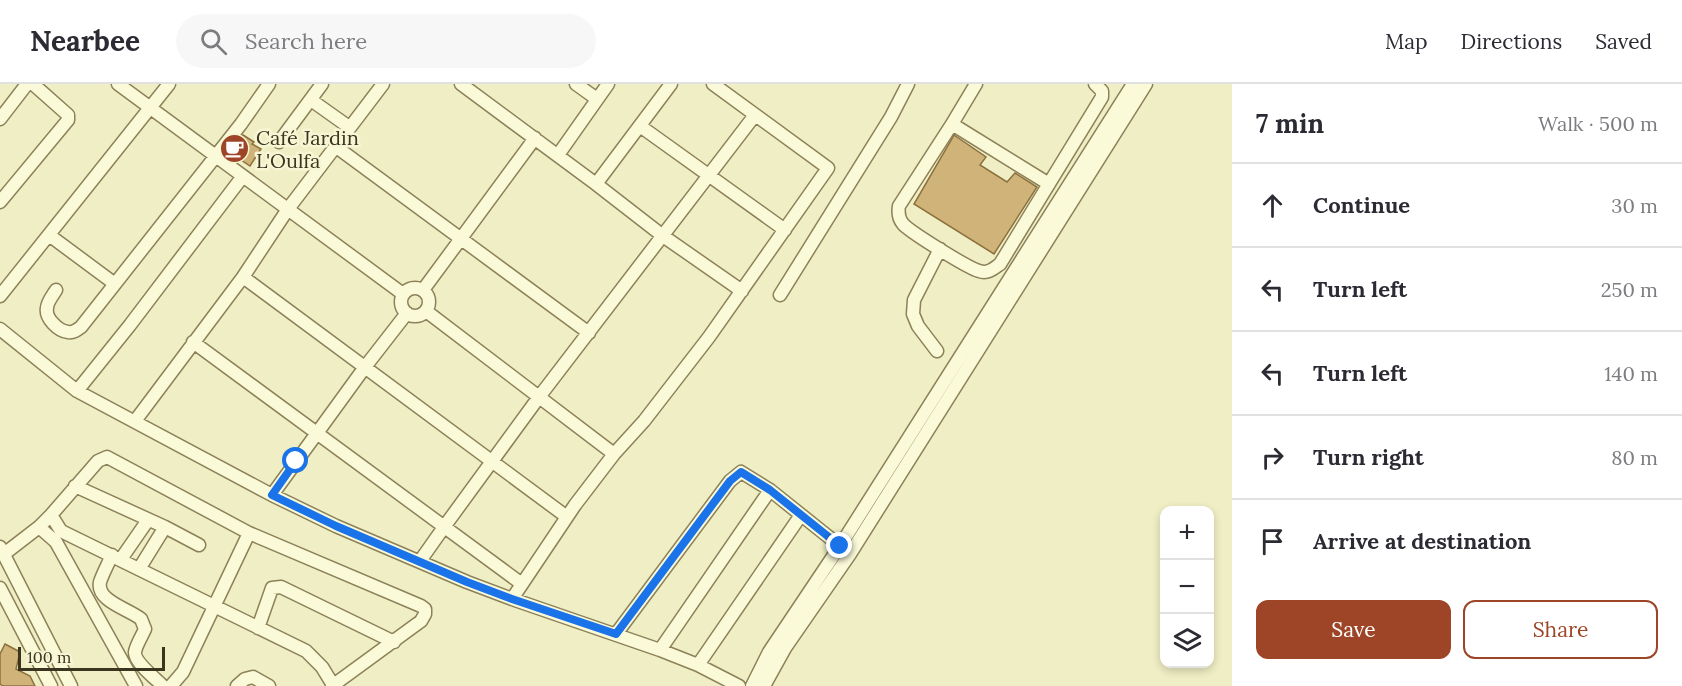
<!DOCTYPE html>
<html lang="en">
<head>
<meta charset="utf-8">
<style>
	body { margin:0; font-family:Lora,serif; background:#f7f7f7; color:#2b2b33 }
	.controls { position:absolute; right:18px; bottom:18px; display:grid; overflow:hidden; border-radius:12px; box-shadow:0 3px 9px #0003 }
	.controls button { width:54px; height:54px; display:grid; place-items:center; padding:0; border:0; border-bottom:2px solid #e1e1e2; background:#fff; color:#2b2b33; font:30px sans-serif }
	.scale { position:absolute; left:18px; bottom:15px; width:147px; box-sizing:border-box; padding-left:6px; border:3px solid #3b341e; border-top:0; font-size:16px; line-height:21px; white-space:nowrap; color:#3b341e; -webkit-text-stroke:4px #f7f6d4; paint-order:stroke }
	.stop { position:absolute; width:18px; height:18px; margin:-14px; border:4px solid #1a73e8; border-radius:50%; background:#fff }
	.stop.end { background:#1a73e8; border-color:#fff; box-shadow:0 2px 6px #0008 }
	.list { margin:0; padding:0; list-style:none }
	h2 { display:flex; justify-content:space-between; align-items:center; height:78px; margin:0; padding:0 24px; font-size:26px }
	h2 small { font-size:20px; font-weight:400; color:#7c7c81 }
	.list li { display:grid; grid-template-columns:39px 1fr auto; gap:18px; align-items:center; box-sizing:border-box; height:84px; padding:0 24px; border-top:2px solid #e1e1e2 }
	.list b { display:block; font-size:22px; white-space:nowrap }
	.list em { font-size:20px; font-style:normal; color:#7c7c81 }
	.actions { display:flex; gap:12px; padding:18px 24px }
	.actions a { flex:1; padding:14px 0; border:2px solid #9e4527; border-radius:12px; text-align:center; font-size:21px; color:#9e4527 }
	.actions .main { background:#9e4527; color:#fff }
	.icon { flex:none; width:33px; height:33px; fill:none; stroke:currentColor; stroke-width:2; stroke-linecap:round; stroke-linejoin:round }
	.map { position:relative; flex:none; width:1232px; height:602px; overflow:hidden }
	header { display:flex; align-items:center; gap:36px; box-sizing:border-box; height:84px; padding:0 30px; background:#fff; border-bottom:2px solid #e1e1e2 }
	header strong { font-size:28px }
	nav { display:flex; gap:33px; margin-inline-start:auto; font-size:21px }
	.search { width:420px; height:54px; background:#f7f7f7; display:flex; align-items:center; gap:15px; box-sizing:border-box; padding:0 21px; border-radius:33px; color:#7c7c81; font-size:22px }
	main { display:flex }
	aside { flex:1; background:#fff }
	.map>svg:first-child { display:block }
	.building { fill:#d0b378; stroke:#8c713e; stroke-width:1.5 }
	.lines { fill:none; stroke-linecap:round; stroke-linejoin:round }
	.minor-casing { stroke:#8c8159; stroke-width:15 }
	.minor { stroke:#faf9d8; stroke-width:12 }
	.route { stroke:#1a73e8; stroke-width:8 }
	.labels { text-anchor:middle; stroke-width:5; stroke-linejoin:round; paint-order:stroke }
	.poi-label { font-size:20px; fill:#3b341e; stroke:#f7f6d4; text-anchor:start }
</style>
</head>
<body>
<header>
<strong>Nearbee</strong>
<div class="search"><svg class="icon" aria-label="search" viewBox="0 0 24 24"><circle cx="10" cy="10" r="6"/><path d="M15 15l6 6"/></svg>Search here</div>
<nav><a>Map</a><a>Directions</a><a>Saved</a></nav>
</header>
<main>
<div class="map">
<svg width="1232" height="602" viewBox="0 0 1232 602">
	<rect width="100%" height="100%" fill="#f0eec4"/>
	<path class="building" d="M243,51L254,58L252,60L261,65L250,82L229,68Z
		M954,51L986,73L980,81L1007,98L1015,89L1037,103L994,170L914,120Z
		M5,560L20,568L16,585L30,592L35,602H3L0,600V570Z"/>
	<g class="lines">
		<defs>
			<path id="minor" d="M118,0L403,210
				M461,0L596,100L663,152L742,207
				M576,0L597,15
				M976,0L952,40L899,122C898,128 898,134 903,140C910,148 968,184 979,187C988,190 993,185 1000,180L1102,13V7L1095,0
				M311,16L349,43
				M0,35L27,0
				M952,40L1049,100
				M640,42L785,146
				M279,58L322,0
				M335,62L589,249
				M558,71L608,0
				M596,100L671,0
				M0,118L68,36V31L33,0
				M49,151L115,200
				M243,193L567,433
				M401 218a14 14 0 1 1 28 0a14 14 0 1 1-28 0Z
				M56,206C53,211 47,218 47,224C45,234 58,247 68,248C73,249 77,246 81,243L241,40L269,0
				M423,206L535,54
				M780,211L891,33L908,0
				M0,212L169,0
				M426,227L614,370
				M0,245L77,307L272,411L336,442L467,498L512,515L660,566L698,581L739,602
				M193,258L522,500
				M937,267L918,242L913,230L914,216L940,165
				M77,307L130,241L243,92
				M135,337L243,193L288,125L383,0
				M75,402L165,443L199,461
				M272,411L365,283L407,229
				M51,431L61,447L306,567L322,583L333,601
				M0,463L71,602
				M4,470L39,443
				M112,471C108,480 103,489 100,498C96,517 129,525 141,535L145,545C142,552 136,561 135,568C134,578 156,595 163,602
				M121,475L148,436
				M420,477L444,443L539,313L755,31
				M139,485L165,443
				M0,504L51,602
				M512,515L575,421L614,370L644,337L709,253L828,84L713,0
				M258,544L272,504L281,503L394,558
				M616,550L730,397L741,388L770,406L845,466
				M660,566L770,406
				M698,581L801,431
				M136,602L56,458L39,443L51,431L98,377L107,373L249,449L421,522L425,525V530L421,537L332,602
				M171,602L183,588L249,449
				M237,602L245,595L253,593L269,602
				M752,602L769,568L840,462L1133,0
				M764,602L785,564L850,470L1146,0"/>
		</defs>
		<use href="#minor" class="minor-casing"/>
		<use href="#minor" class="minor"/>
	</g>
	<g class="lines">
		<path class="route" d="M296,377L272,411L336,442L467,498L512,515L616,550L730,397L741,388L770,406L840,462"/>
	</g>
	<defs>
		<symbol id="cafe-disc" viewBox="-11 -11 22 22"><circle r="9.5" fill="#9e4527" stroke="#f7f6d4"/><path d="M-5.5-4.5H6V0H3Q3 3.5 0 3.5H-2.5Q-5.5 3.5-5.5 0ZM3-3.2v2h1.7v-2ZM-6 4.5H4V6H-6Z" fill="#fff"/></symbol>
	</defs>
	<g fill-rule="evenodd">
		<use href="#cafe-disc" x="218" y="48" width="33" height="33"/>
	</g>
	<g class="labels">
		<g class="poi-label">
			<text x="256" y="61">Café Jardin<tspan x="256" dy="23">L'Oulfa</tspan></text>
		</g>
	</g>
</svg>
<div class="controls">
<button>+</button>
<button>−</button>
<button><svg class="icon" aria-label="layers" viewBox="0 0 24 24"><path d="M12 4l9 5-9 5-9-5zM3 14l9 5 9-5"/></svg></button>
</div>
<div class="scale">100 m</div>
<div class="stop" style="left:296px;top:377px"></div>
<div class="stop end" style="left:840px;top:462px"></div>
</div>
<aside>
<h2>7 min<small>Walk · 500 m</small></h2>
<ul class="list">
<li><svg class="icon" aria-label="ahead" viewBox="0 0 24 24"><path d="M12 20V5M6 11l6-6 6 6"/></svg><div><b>Continue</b></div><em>30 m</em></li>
<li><svg class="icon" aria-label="left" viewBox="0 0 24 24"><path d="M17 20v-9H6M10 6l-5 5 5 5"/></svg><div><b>Turn left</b></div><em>250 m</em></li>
<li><svg class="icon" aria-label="left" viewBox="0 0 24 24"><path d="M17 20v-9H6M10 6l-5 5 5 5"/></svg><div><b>Turn left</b></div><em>140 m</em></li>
<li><svg class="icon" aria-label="right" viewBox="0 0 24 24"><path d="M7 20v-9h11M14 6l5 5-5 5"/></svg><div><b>Turn right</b></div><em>80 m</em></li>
<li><svg class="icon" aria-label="arrive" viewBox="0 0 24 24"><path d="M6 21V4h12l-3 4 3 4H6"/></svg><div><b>Arrive at destination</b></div></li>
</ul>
<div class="actions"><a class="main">Save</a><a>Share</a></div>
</aside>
</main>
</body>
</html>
